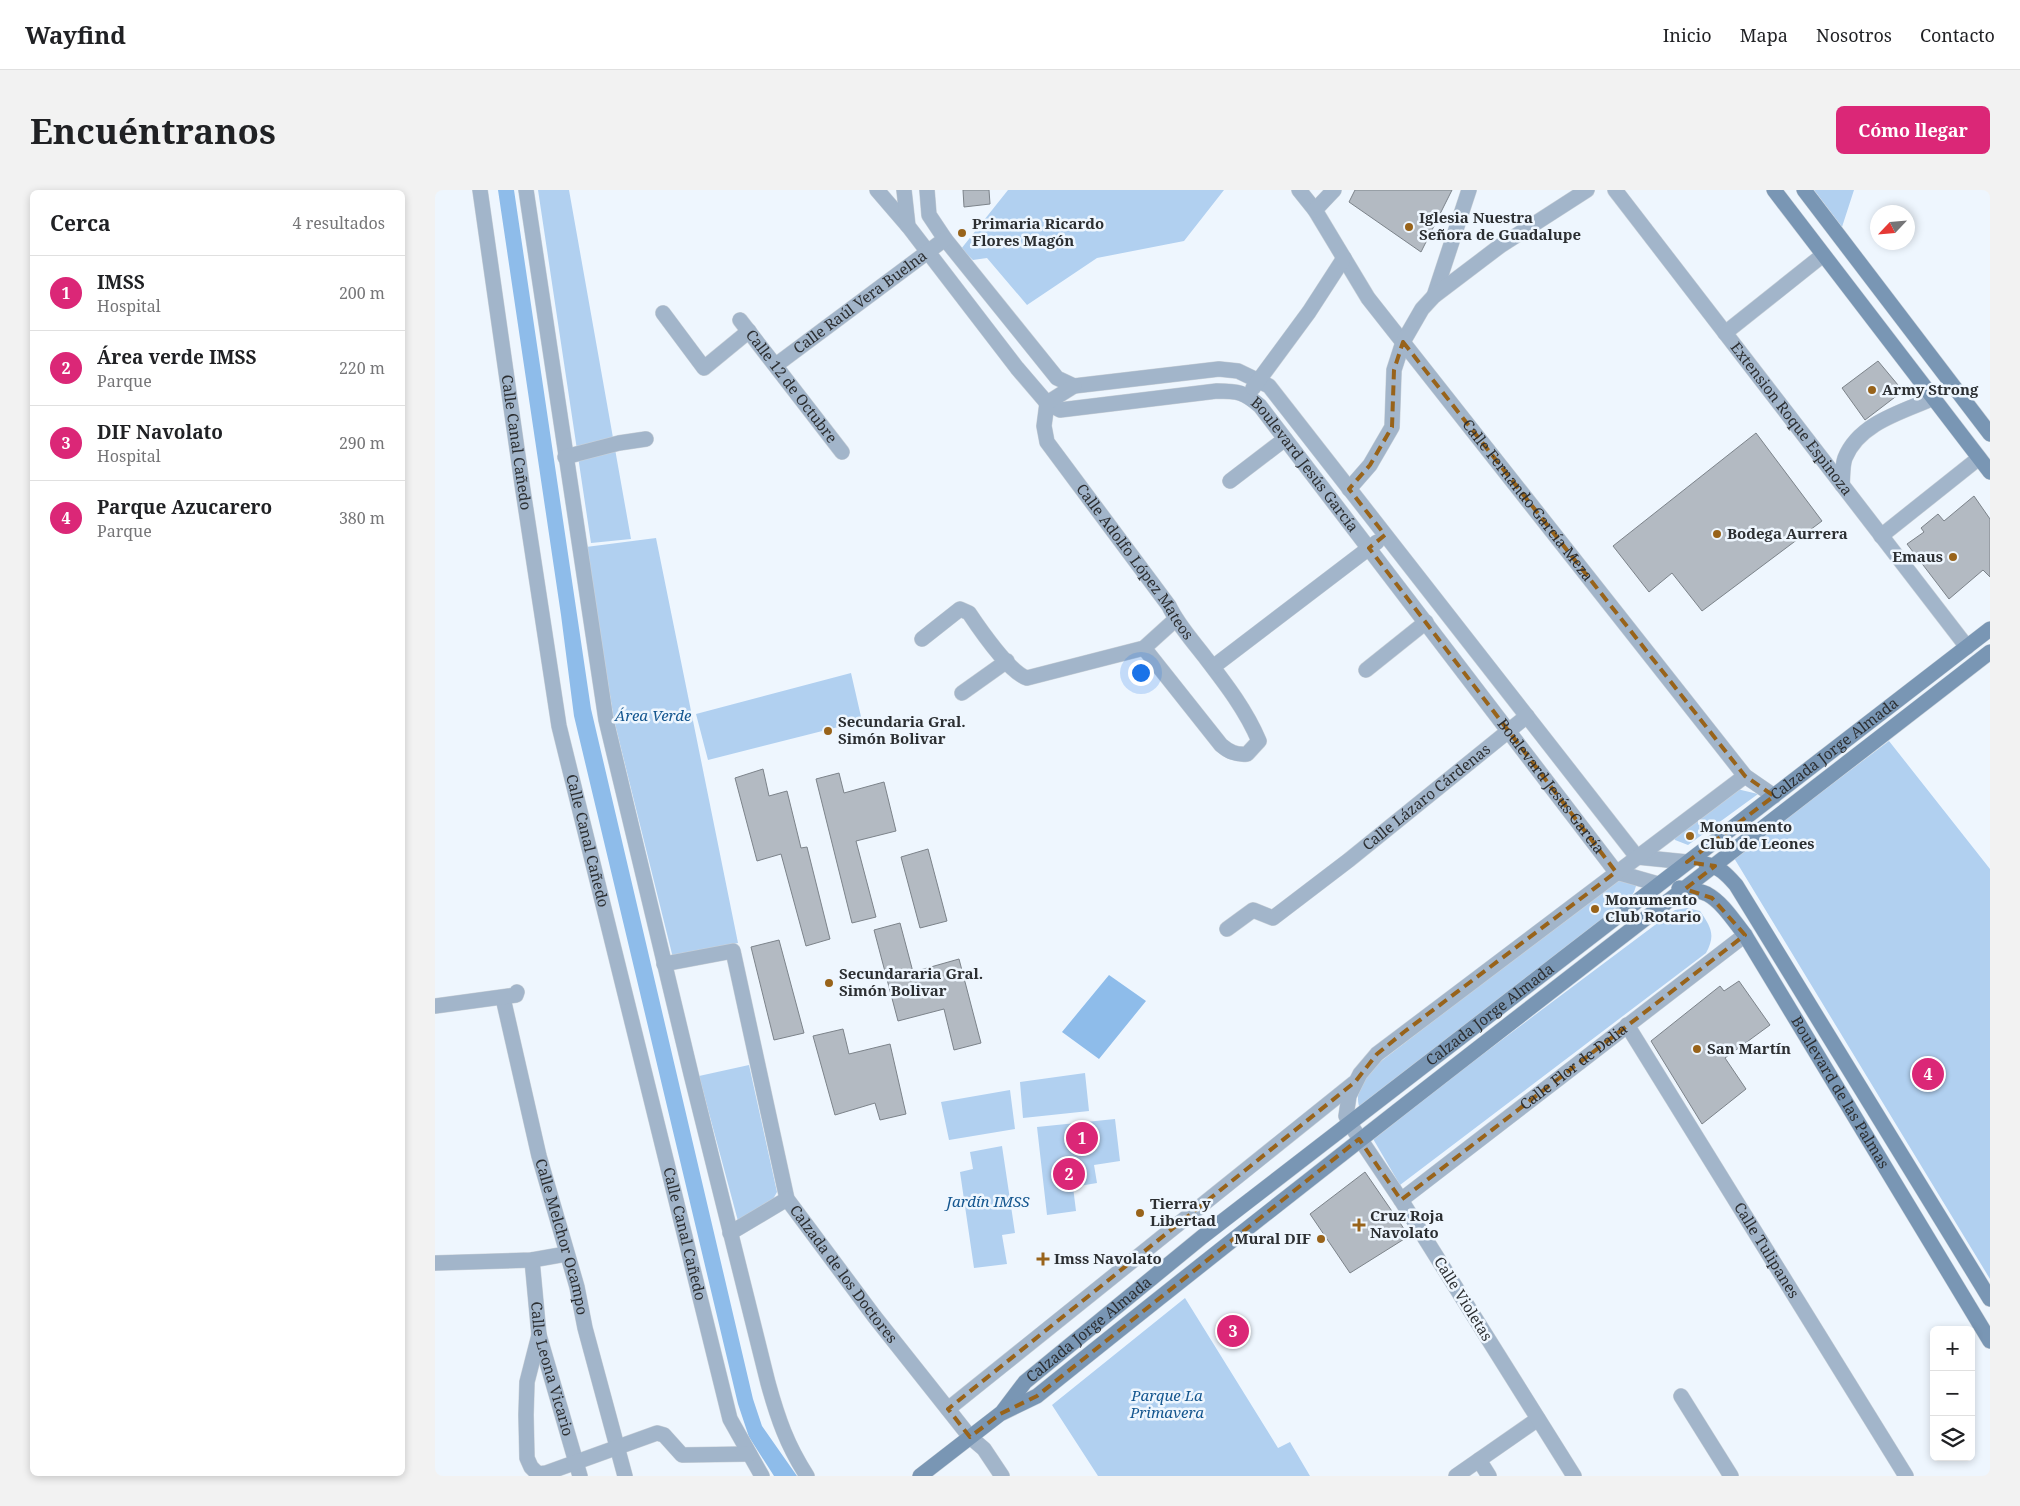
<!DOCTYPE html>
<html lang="es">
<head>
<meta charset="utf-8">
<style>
	body { margin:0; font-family:"Noto Serif",serif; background:#f2f2f2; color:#202124 }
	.controls { position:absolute; right:15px; bottom:15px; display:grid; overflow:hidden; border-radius:8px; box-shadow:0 2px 8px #0003 }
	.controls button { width:45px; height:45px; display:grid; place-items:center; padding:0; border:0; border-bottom:1px solid #e0e0e0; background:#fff; color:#202124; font:25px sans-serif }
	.compass { position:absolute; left:1435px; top:15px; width:45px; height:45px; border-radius:50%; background:#fff; box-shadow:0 2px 8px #0003; rotate:244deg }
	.you { position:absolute; left:705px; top:482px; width:18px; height:18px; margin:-12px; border:4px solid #fff; border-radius:50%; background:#1a73e8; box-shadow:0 0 0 8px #1a73e833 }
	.badge { display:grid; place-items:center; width:32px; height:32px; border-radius:50%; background:#db2777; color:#fff; font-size:16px; font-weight:700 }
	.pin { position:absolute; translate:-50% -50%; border:2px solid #fff; box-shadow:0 1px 5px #0006 }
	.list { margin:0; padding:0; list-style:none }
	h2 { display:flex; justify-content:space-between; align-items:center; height:65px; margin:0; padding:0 20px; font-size:21px }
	h2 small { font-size:16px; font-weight:400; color:#757577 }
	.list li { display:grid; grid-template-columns:32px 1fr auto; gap:15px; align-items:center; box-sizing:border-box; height:75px; padding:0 20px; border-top:1px solid #e0e0e0 }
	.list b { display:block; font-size:19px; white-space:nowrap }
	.list p { margin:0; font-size:16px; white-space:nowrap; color:#757577 }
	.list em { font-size:16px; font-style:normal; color:#757577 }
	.icon { flex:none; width:28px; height:28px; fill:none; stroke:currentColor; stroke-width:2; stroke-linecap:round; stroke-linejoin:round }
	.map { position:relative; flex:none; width:1555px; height:1286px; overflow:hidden; border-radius:8px }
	header { display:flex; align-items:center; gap:30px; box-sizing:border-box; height:70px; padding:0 25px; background:#fff; border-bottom:1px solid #e0e0e0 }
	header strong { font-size:24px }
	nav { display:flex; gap:28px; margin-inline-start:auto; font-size:18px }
	.intro { display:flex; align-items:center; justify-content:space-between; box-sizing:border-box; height:120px; padding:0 30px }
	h1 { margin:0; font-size:35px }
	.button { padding:12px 22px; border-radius:8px; background:#db2777; color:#fff; font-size:18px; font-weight:700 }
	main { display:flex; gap:30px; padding:0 30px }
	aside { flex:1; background:#fff; border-radius:8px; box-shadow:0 2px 8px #0003 }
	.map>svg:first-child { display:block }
	.green { fill:#b1d0f0 }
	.water { fill:#8ebcea }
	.building { fill:#b3bac2; stroke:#7c838a }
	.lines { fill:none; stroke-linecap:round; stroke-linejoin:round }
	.street-casing { stroke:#cbd2d9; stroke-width:16 }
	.secondary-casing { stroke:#cbd2d9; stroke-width:16 }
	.street { stroke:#a2b5ca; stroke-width:15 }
	.secondary { stroke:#7996b4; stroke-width:15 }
	.marked { fill:none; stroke:#98631a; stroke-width:4; stroke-dasharray:10 6; stroke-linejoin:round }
	.poi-dot { fill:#98631a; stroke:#eef6fe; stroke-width:2 }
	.labels { text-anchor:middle; stroke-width:5; stroke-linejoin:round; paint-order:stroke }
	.poi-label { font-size:15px; font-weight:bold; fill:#2c2f32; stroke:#eef6fe; text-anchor:start }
	.street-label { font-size:15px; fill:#2c2f32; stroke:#eef6fe }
	.park-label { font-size:15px; font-style:italic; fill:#14568f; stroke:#eef6fe }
</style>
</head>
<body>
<header>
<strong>Wayfind</strong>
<nav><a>Inicio</a><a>Mapa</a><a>Nosotros</a><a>Contacto</a></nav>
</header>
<div class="intro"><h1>Encuéntranos</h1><a class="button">Cómo llegar</a></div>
<main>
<aside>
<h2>Cerca<small>4 resultados</small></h2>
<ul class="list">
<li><span class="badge">1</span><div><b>IMSS</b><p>Hospital</p></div><em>200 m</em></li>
<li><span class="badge">2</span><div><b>Área verde IMSS</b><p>Parque</p></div><em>220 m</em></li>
<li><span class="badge">3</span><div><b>DIF Navolato</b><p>Hospital</p></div><em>290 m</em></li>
<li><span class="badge">4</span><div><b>Parque Azucarero</b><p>Parque</p></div><em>380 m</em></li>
</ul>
</aside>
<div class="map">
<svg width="1555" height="1286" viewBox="0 0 1555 1286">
	<rect width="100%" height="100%" fill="#eef6fe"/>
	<path class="green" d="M103,0H134L196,349L156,353Z
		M573,0H789L749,51L662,68L592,115L552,68L538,70L526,59Z
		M1379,0H1419L1407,37Z
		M221,348L303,753L238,768L179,530L151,357Z
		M416,483L427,531L273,570L261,524Z
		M1454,551L1555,679V1089L1299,668Z
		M1302,599L1323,604L1253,655L1240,650L1239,648Z
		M1187,689L1202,693L1199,702L1193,711L926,921C916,901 933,885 945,872L1169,699Z
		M1252,718L1265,721C1276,737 1281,745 1271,763L965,995L937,947L1240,720Z
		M314,875L342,1002L337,1011L303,1031L264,886Z
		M650,883L654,921L588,928L585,892Z
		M575,900L580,939L514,950L506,912Z
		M680,929L685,971L659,975L662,993L638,997L641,1021L612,1025L602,937Z
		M567,956L580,1043L567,1045L572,1074L539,1078L525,982L538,979L535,962Z
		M750,1108L843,1258L855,1252L875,1286H663L617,1215Z"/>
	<path class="water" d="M63,0H79L156,519L318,1209L327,1236L362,1286H339L314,1247L303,1214L139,526L126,425Z
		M674,785L711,811L664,869L627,842Z"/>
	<path class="building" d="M528,0H554L555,14L529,17Z
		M920,0H1017L986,62L914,12Z
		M1443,171L1468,201L1430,230L1407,198Z
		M1321,243L1387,331L1267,421L1237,383L1214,402L1178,356Z
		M1539,306L1555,329V387L1548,380L1514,409L1472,354L1489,342L1486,338L1503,324L1509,331Z
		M328,579L334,606L352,601L366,658L372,657L395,749L371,756L346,664L322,671L300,588Z
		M404,583L409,603L449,592L461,641L421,651L441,727L417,733L381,589Z
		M493,659L512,731L485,738L466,667Z
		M465,733L478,782L524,769L546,853L519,860L509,819L463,831L439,740Z
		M344,750L369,843L339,850L316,757Z
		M1304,791L1335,835L1290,868L1311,899L1267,934L1216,851L1285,796L1289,801Z
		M408,839L414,864L455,854L471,924L445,930L440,913L400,925L378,846Z
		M930,982L974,1046L915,1083L875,1024Z"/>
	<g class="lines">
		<defs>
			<g id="street">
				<path id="s1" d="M45,0L87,294L124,536L295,1229L327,1286"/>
				<path d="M91,0L171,530L256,884L333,1193C343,1229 352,1255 372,1286"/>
				<path d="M442,0L473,36"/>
				<path id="s2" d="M469,0L473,36L582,178L612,213L625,220L782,201C803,201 809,202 825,216L1181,682L1223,694"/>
				<path d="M492,0L494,25L510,49L622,188L639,196L784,179L803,181L834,196L1202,667L1252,672"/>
				<path id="s3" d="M864,0L880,20L933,108L1310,586L1339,606"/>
				<path id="s4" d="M1180,0L1532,457"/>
				<path d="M880,20L899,0"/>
				<path d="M999,106L1034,0"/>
				<path d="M228,123L269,178L314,141"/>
				<path id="s5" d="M305,130L407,262"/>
				<path d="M1290,143L1388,65"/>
				<path id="s6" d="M341,175L510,49"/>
				<path id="s7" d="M639,196L612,213L609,236L612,252L734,416C743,435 757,450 770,467C790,493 811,520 824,551L812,564C801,565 794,562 786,555L709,458"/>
				<path d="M818,198L874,122L909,68"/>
				<path d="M130,267L184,253L211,249"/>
				<path d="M795,291L850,249"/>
				<path d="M1407,295C1408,287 1407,276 1410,268C1424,233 1467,222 1499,208"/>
				<path d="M914,299L935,275L957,237L959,180L968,152L987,119L999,106L1065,56L1152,0"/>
				<path d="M1446,346L1544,268"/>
				<path d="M487,449L525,419L534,423C544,438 575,483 592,488L709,458L741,429"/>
				<path d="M778,477L942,352"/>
				<path d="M931,480L991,432"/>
				<path d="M527,503L572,471"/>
				<path id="s8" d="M792,739L818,720L838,728L914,670L1092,526"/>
				<path id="s9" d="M229,774L298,761L352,1009L439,1126L535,1247L549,1259L567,1286"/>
				<path id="s10" d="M68,808L104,966L142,1097L150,1138L190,1286"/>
				<path d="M0,816L81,805L82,802"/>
				<path id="s11" d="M1192,835L1471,1286"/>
				<path id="s12" d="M966,1010L1310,745"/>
				<path d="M295,1043L352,1009"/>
				<path id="s13" d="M97,1070L104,1145L145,1286"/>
				<path d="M0,1073L97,1070L131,1064"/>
				<path d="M104,1145L92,1192L91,1225L92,1268L96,1277L103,1284L111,1283L222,1243L229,1245L247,1265L314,1264"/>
				<path d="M1246,1206L1296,1286"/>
				<path d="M513,1219L919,893"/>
				<path d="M1044,1270L1054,1286"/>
				<path d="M1021,1286L1103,1229"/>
				<path d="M1139,1286L966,1010L915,934L911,926L914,906L925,884L942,864L1310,586"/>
			</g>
			<g id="secondary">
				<path d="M1339,0L1555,282"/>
				<path d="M1369,0L1555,244"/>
				<path d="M1271,674C1285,677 1292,685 1301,695L1555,1109"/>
				<path id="s14" d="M1244,698C1253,699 1264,700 1272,704C1287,712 1299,731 1310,745L1555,1151"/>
				<path id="s15" d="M568,1221L590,1192L767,1047L1555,439"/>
				<path d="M485,1286L565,1224L602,1206C916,953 1237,709 1555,462"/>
			</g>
		</defs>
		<use href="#street" class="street-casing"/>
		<use href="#secondary" class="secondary-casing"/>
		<use href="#street" class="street"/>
		<use href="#secondary" class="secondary"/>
	</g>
	<path class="marked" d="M968,152L1310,586L1339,606L1252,672L1280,676L1250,699L1277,708L1310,745L966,1010L924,949L602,1206L565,1224L535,1247L513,1219L920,892L942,864L969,842L1181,682L934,358L950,345L914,299L935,275L957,237L959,180Z"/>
	<g class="poi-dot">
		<circle cx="974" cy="37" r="5"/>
		<circle cx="527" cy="43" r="5"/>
		<circle cx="1437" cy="200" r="5"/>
		<circle cx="1282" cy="344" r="5"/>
		<circle cx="1518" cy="367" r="5"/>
		<circle cx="393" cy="541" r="5"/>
		<circle cx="1255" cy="646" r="5"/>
		<circle cx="1160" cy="719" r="5"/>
		<circle cx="394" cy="793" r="5"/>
		<circle cx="1262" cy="859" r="5"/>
		<circle cx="705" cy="1023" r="5"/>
		<path d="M921.5 1027.5h5v5h5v5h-5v5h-5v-5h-5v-5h5z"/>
		<circle cx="886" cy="1049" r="5"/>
		<path d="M605.5 1061.5h5v5h5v5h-5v5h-5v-5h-5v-5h5z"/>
	</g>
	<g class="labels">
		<g class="poi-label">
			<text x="984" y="33">Iglesia Nuestra<tspan x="984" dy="17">Señora de Guadalupe</tspan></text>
			<text x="537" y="39">Primaria Ricardo<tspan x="537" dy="17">Flores Magón</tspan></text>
			<text x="1447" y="205">Army Strong</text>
			<text x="1292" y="349">Bodega Aurrera</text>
			<text x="1508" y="372" text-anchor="end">Emaus</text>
			<text x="403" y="537">Secundaria Gral.<tspan x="403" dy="17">Simón Bolivar</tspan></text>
			<text x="1265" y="642">Monumento<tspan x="1265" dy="17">Club de Leones</tspan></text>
			<text x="1170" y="715">Monumento<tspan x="1170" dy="17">Club Rotario</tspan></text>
			<text x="404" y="789">Secundararia Gral.<tspan x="404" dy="17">Simón Bolivar</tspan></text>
			<text x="1272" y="864">San Martín</text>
			<text x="715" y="1019">Tierra y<tspan x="715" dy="17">Libertad</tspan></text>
			<text x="935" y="1031">Cruz Roja<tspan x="935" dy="17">Navolato</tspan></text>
			<text x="876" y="1054" text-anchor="end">Mural DIF</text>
			<text x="619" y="1074">Imss Navolato</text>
		</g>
		<g class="street-label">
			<text dy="5" stroke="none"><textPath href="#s6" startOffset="105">Calle Raúl Vera Buelna</textPath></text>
			<text dy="5" stroke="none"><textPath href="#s5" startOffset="84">Calle 12 de Octubre</textPath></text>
			<text dy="5" stroke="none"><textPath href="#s4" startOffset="289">Extension Roque Espinoza</textPath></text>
			<text dy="5" stroke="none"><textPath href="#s1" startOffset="255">Calle Canal Cañedo</textPath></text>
			<text dy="5" stroke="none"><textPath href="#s2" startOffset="555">Boulevard Jesús García</textPath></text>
			<text dy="5" stroke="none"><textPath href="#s3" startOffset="386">Calle Fernando García Meza</textPath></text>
			<text dy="5" stroke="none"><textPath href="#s7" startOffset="220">Calle Adolfo López Mateos</textPath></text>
			<text dy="5" stroke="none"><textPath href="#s15" startOffset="1064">Calzada Jorge Almada</textPath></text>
			<text dy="5" stroke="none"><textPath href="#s2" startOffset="960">Boulevard Jesús García</textPath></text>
			<text dy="5" stroke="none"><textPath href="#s8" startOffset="249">Calle Lázaro Cárdenas</textPath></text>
			<text dy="5" stroke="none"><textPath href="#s1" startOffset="660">Calle Canal Cañedo</textPath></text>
			<text dy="5" stroke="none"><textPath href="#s15" startOffset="629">Calzada Jorge Almada</textPath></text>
			<text dy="5" stroke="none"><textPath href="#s12" startOffset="218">Calle Flor de Dalia</textPath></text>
			<text dy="5" stroke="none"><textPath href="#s14" startOffset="269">Boulevard de las Palmas</textPath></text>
			<text dy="5" stroke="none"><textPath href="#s1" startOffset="1065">Calle Canal Cañedo</textPath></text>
			<text dy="5" stroke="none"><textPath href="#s10" startOffset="246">Calle Melchor Ocampo</textPath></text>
			<text dy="5" stroke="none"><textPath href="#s11" startOffset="265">Calle Tulipanes</textPath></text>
			<text dy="5" stroke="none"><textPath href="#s9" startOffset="418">Calzada de los Doctores</textPath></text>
			<text transform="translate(1028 1109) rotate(58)" y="5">Calle Violetas</text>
			<text dy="5" stroke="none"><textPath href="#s15" startOffset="119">Calzada Jorge Almada</textPath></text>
			<text dy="5" stroke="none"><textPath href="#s13" startOffset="111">Calle Leona Vicario</textPath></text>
		</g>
		<g class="park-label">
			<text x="218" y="531">Área Verde</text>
			<text x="553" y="1017">Jardín IMSS</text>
			<text x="732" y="1211">Parque La<tspan x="732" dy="17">Primavera</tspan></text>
		</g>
	</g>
</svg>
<div class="controls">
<button>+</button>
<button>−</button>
<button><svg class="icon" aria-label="layers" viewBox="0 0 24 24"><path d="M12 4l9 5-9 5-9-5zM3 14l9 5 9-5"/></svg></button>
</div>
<svg class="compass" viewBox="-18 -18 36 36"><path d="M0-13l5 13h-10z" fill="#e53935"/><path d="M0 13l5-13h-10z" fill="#757577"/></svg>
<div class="you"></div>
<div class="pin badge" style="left:647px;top:948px">1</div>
<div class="pin badge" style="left:634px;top:984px">2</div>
<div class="pin badge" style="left:798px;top:1141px">3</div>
<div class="pin badge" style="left:1493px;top:884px">4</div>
</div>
</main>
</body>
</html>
